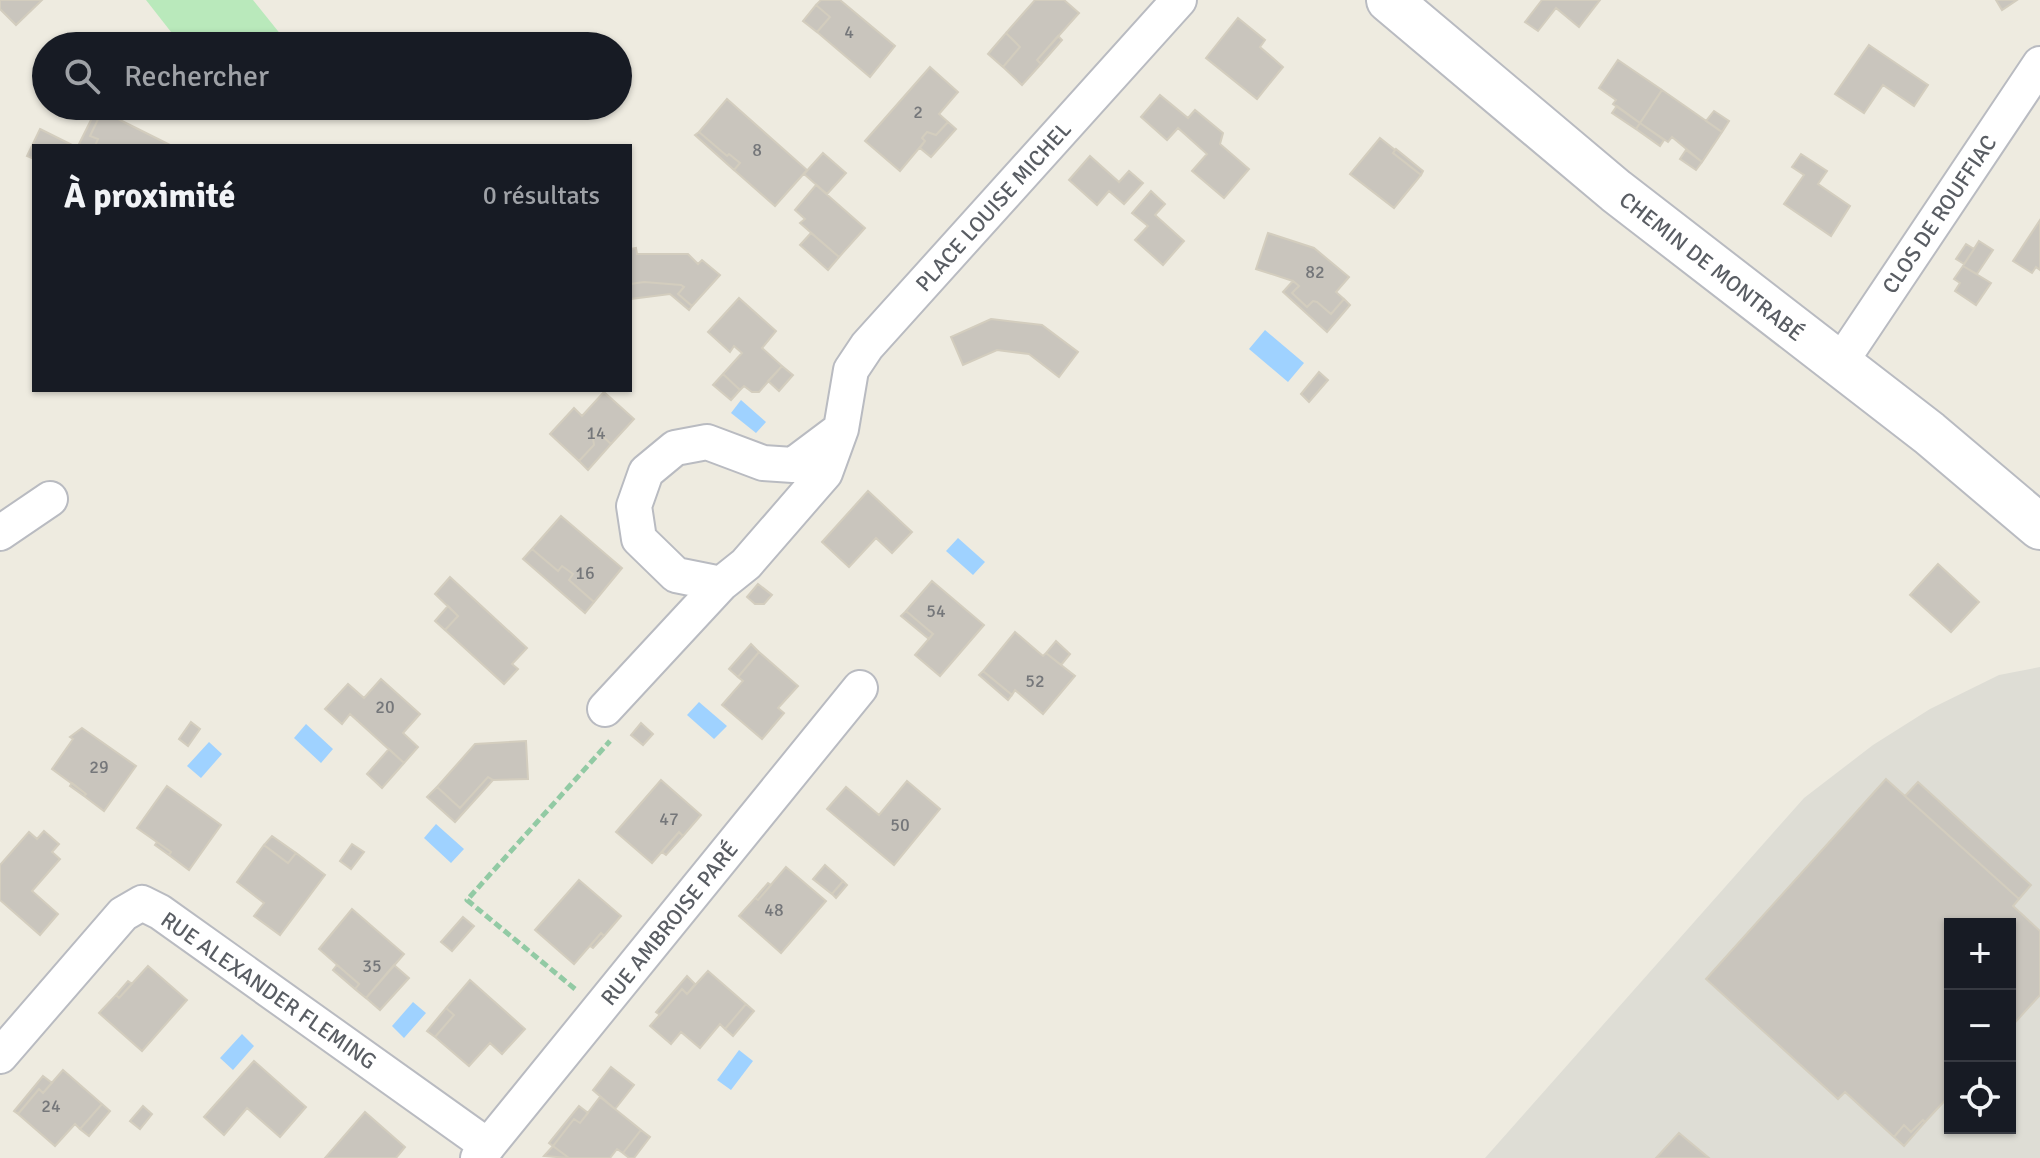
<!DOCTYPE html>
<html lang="fr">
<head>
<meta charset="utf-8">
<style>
	body { margin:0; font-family:Signika,sans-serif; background:#242831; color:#f1f3f6 }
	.controls { position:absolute; right:24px; bottom:24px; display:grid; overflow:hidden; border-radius:0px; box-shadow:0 2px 6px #0004 }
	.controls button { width:72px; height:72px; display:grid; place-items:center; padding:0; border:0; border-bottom:2px solid #363941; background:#171b24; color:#f1f3f6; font:40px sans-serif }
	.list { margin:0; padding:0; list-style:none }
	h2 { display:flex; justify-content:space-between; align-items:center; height:104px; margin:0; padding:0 32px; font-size:34px }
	h2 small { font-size:26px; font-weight:400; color:#9ea1a6 }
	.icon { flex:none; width:44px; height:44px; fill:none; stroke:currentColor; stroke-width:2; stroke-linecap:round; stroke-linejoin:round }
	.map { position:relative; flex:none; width:2040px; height:1158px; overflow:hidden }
	.search { position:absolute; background:#171b24; box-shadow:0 2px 6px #0004; left:32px; top:32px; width:600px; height:88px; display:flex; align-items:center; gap:20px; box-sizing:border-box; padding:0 28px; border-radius:44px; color:#9ea1a6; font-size:30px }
	.panel { position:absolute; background:#171b24; box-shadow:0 2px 6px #0004; left:32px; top:144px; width:600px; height:248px; border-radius:0px }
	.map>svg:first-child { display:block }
	.industrial { fill:#deddd5; fill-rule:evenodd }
	.green { fill:#b9e9bb }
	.water { fill:#9fd2ff }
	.building { fill:#c9c5bd; stroke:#d3cdbe; stroke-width:2 }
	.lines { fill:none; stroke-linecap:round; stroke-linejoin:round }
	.minor-casing { stroke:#b9bbc1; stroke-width:38 }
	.tertiary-casing { stroke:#b9bbc1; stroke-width:48 }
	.path { stroke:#92caa4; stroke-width:5; stroke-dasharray:8 4; stroke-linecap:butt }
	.minor { stroke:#fff; stroke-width:34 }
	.tertiary { stroke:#fff; stroke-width:44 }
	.labels { text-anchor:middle; stroke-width:7; stroke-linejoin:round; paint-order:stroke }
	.number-label { font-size:18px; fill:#75777a }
	.street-label { font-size:22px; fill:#595d63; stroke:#fff }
</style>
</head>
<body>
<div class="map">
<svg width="2040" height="1158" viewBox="0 0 2040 1158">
	<rect width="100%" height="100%" fill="#eeebe0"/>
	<path class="industrial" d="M2040,667V1158H1485L1804,798L1873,745L1930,709L1999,675ZM1950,924H2010V1128H1950Z"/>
	<path class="green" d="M146,0H253L290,46H182Z"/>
	<path class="water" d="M1265,330L1304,363L1288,382L1249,349Z
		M741,400L766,422L756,433L731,413Z
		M958,538L985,562L973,575L946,551Z
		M699,702L727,726L714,739L687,715Z
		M306,724L333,749L321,763L294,738Z
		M209,742L222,754L201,778L187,766Z
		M436,824L464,849L451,863L424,838Z
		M413,1002L426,1013L404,1038L392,1026Z
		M242,1034L254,1046L233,1070L220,1058Z
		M739,1050L753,1061L731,1090L717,1080Z"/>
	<path class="building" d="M0,0H42L16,25L0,9Z
		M821,0H840L895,46L870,77L817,32L830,17L816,5Z
		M1035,0H1064L1079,13L1037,60L1041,64L1022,85L1003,67L1020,47L1006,33Z
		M1542,0H1600L1579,27L1556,8L1538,31L1525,22Z
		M1996,0H2017L2002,10Z
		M816,5L830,17L817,32L803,21Z
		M1238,18L1265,40L1260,47L1283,67L1257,99L1206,58Z
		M1006,33L1020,47L1003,67L988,54Z
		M126,35L140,42L139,46H120Z
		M1058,36L1062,40L1041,64L1037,60Z
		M1869,45L1928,85L1914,106L1883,85L1864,113L1835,94Z
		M1618,60L1662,90L1640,123L1613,104L1616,100L1599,88Z
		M930,67L958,92L939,114L948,122L936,135L927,132L922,138L925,141L900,171L865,141Z
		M1662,90L1722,132L1702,162L1672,137L1668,142L1640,123Z
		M1160,95L1188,118L1195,110L1223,133L1220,144L1249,169L1224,198L1192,171L1207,154L1178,128L1167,140L1141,117Z
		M727,99L807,170L775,206L734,170L740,163L729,154L727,156L699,132Z
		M1617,106L1640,123L1636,129L1612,113Z
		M97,108L102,111L90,136L98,139L95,146H78Z
		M102,111L172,146H95L98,139L90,136Z
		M1714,111L1729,121L1722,132L1706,121Z
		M948,122L956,129L931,157L920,148L925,141L922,138L927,132L936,135Z
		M1640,123L1664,140L1660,146L1636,129Z
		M40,129L74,146H34V159L27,156Z
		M699,132L727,156L729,154L740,163L734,170L695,135Z
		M1380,138L1395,150L1393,153L1421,175L1394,208L1350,174Z
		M1396,149L1423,171L1421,175L1393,153Z
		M1686,150L1702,162L1696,170L1680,159Z
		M823,153L846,173L827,194L804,174Z
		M1801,154L1827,171L1818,184L1850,206L1831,236L1784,204L1804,175L1792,167Z
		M1090,156L1119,182L1129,171L1143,183L1124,204L1109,191L1097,205L1069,180Z
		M816,185L865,228L839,257L800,223L805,219L795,210Z
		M1151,191L1165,204L1155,215L1184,241L1163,265L1135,240L1148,226L1132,213Z
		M2040,220V270L2036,267L2032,273L2013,261Z
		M811,233L839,257L828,270L800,245Z
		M1268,233L1314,248L1349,277L1336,292L1344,299L1331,314L1317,302L1313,301L1307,307L1292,293L1299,286L1293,281L1256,269Z
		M1979,241L1993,250L1977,274L1963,266Z
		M1966,244L1974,249L1964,264L1956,259Z
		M636,248L637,254H688L698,264L702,260L720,275L692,306L678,294L684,287L681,285L644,282L630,284V249Z
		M1963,266L1991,283L1976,305L1955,291L1960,283L1954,279Z
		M1293,281L1299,286L1292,293L1307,307L1313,301L1317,302L1331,314L1344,299L1350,305L1327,332L1283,292Z
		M644,282L681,285L684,287L678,294L692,306L689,310L670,294L630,299V284Z
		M739,298L776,331L762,348L782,366L759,392H752L744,386L740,390L723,374L742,353L734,346L730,352L708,332Z
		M991,319L1042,325L1078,352L1059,377L1029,354L997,350L963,365L951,337Z
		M782,366L793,375L779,391L768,381Z
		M1319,372L1328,380L1309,402L1301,394Z
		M723,374L740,390L731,400L713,385Z
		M604,392L634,419L611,444L598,432L593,438L594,445L579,461L550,434L574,408L582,416Z
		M598,432L611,444L588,470L579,461L594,445L593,438Z
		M868,491L912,532L892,553L876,538L849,567L822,542Z
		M561,516L622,568L594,602L569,580L573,574L562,566L558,571L532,549Z
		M532,549L558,571L562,566L573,574L569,580L594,602L585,613L523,559Z
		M1938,564L1979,602L1951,632L1910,595Z
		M450,577L527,648L512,664L518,669L504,684L445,630L458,616L435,594Z
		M932,581L984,625L940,676L915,655L933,634L906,611Z
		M758,584L772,595L764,604H755L747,597Z
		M448,606L458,616L445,630L435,621Z
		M906,611L933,634L929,639L901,616Z
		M1015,632L1043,656L1046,653L1075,676L1043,714L1015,690L1012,695L983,671Z
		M1056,641L1070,654L1061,665L1046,653Z
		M751,644L759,652L738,677L729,669Z
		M759,652L798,686L778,708L784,713L762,739L722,705L743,681L738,677Z
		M983,671L1012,695L1008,700L979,675Z
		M381,679L420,714L403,733L418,747L404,763L350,714L342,724L325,709L348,684L364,698Z
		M191,722L200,729L188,746L179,739Z
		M641,723L653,734L643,745L631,735Z
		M82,728L136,766L104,811L84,796L86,794L52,769L73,739L70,737Z
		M526,741L528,779L493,780L488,777L460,808L437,787L475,744Z
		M389,749L404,763L382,788L367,774Z
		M488,777L493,780L455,822L427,797L437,787L460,808Z
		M1886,779L2019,899L2013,906L2040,931V995L2010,1028V924H1950V1095L1925,1122L1923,1120L1911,1132L1904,1125L1894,1137L1845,1092L1838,1099L1706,979Z
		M661,780L701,815L683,836L679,832L652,863L616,832Z
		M907,781L940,809L894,865L827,809L846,787L879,815Z
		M1918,782L2031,885L2019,899L1905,796Z
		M72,783L86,794L84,796L70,786Z
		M167,786L221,825L189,870L169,855L171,852L137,828Z
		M44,831L59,844L52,852L60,859L32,891L58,914L40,935L0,900V865L29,832L37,839Z
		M679,832L683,836L666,855L662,852Z
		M272,836L296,853L288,863L264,845Z
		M157,842L171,852L169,855L155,845Z
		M352,844L364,852L351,869L340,861Z
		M264,845L288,863L296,853L325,875L280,935L254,916L264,903L237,882Z
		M825,865L843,881L832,894L813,879Z
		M786,867L826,901L781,953L739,916L755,898L758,900Z
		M579,880L621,916L604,936L601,933L574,964L535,930Z
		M843,881L847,885L836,898L832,894Z
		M768,883L771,885L758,900L755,898Z
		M352,909L404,954L366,998L355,989L359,984L319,949Z
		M463,917L474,926L452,951L441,942Z
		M601,933L604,936L593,948L590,946Z
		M337,965L359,984L355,989L333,970Z
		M394,965L409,978L380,1010L366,998Z
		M148,966L187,1000L142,1051L99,1013L116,995L119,998Z
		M708,971L746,1004L725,1029L720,1024L700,1048L681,1032L671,1044L650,1026L682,989L687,994Z
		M687,976L695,984L687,994L682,989L660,1015L656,1012Z
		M470,980L525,1029L502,1054L490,1043L469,1066L435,1037L454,1015L446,1008Z
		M128,981L132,984L119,998L116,995Z
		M746,1004L754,1011L733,1036L725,1029Z
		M446,1008L454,1015L435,1037L427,1031Z
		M254,1061L306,1107L280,1137L247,1108L224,1135L204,1117Z
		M611,1067L634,1085L615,1109L593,1090Z
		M63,1070L102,1104L80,1129L75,1124L55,1146L18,1114L39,1089L43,1093Z
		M43,1076L52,1083L43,1093L39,1089L18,1114L14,1111Z
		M600,1097L641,1130L623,1153L617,1149L610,1158H569L553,1146L574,1119L580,1123Z
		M102,1104L110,1111L89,1136L80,1129Z
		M143,1106L152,1114L140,1129L130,1121Z
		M579,1106L588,1113L580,1123L574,1119L553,1146L549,1143Z
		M365,1112L405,1147L396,1158H325Z
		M1923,1120L1925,1122L1904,1146L1894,1137L1904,1125L1911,1132Z
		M641,1130L650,1137L634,1158H629L623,1153Z
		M1679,1133L1709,1158H1656Z
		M553,1146L569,1158L544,1156Z"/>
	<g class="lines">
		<defs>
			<path id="minor" d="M1837,362L1850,348L2040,64
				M0,533L50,499
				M721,584L676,575L639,539L634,506L646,472L675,448L707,442L763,463L793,465L841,429
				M605,709L721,584L746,564L825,473L841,429L851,370L867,346L1179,0
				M0,1056L123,914L142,903L160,912L488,1146
				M478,1158L860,688"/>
			<path id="tertiary" d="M1389,0L1616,191L1929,433L2040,527"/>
		</defs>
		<use href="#minor" class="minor-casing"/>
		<use href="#tertiary" class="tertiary-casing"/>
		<path class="path" d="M575,989L467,900L610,741"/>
		<use href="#minor" class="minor"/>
		<use href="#tertiary" class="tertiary"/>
	</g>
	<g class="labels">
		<g class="number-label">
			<text x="849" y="38">4</text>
			<text x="918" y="118">2</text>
			<text x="757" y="156">8</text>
			<text x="1315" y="278">82</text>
			<text x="596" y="439">14</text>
			<text x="585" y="579">16</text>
			<text x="936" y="617">54</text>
			<text x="1035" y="687">52</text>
			<text x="385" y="713">20</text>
			<text x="99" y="773">29</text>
			<text x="669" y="825">47</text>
			<text x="900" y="831">50</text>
			<text x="774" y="916">48</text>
			<text x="372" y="972">35</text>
			<text x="51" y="1112">24</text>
		</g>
		<g class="street-label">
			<text transform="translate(993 206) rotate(-48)" y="8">PLACE LOUISE MICHEL</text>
			<text transform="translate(1939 214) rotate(-56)" y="8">CLOS DE ROUFFIAC</text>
			<text transform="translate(1712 266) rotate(38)" y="8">CHEMIN DE MONTRABÉ</text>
			<text transform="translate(669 923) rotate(-51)" y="8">RUE AMBROISE PARÉ</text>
			<text transform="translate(269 990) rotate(35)" y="8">RUE ALEXANDER FLEMING</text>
		</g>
	</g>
</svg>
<div class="controls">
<button>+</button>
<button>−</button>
<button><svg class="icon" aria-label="locate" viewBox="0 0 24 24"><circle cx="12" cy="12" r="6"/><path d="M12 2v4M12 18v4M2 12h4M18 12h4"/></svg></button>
</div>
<div class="search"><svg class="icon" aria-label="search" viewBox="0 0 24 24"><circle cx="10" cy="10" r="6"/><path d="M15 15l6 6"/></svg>Rechercher</div>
<section class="panel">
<h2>À proximité<small>0 résultats</small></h2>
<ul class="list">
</ul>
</section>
</div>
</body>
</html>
